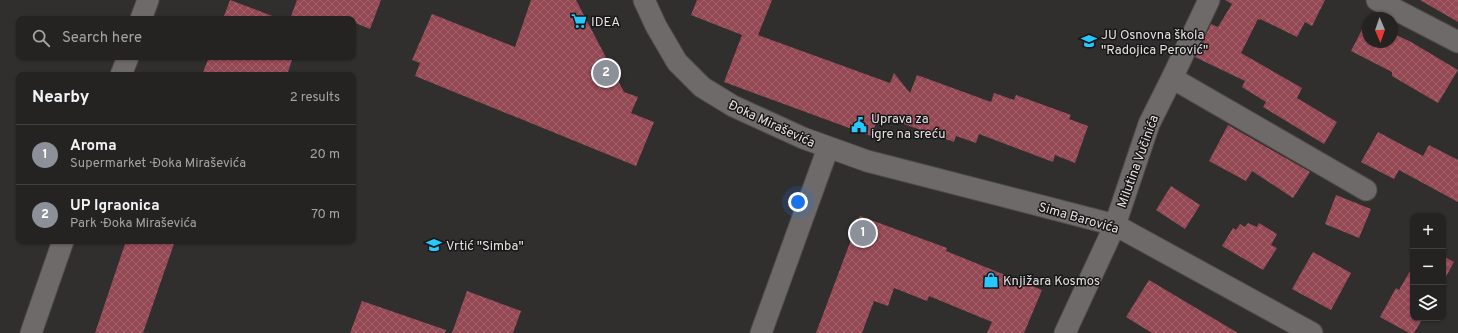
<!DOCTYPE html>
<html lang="en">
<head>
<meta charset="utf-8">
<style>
	body { margin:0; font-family:Overpass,sans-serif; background:#2d2a2a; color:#f1f3f6 }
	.controls { position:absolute; right:12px; bottom:12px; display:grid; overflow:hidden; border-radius:8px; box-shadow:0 1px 3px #0004 }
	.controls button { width:36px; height:36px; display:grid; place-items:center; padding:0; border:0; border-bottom:1px solid #423f40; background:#252222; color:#f1f3f6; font:20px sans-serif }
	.compass { position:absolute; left:1362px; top:12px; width:36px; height:36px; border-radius:50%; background:#252222; box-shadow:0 1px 3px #0004; rotate:178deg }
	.you { position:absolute; left:798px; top:202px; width:14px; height:14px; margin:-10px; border:3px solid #fff; border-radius:50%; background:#1a73e8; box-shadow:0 0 0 6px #1a73e833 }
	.badge { display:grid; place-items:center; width:26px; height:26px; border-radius:50%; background:#8c9099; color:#fff; font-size:13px; font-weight:700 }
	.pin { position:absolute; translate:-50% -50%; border:2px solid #fff; box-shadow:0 1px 4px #0006 }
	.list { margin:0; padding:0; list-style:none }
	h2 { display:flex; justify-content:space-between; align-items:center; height:52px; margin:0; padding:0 16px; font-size:17px }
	h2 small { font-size:13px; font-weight:400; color:#a3a4a5 }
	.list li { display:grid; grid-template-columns:26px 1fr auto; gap:12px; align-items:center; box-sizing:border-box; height:60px; padding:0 16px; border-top:1px solid #423f40 }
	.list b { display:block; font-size:15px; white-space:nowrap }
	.list p { margin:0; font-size:13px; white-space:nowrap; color:#a3a4a5 }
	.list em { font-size:13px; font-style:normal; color:#a3a4a5 }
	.icon { flex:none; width:22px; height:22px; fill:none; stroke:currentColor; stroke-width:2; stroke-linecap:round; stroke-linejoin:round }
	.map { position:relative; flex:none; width:1458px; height:333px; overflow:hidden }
	.search { position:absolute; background:#252222; box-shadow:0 1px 3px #0004; left:16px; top:16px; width:340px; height:44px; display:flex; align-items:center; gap:10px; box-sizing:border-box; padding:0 14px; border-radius:8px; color:#a3a4a5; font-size:15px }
	.panel { position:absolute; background:#252222; box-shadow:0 1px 3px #0004; left:16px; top:72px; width:340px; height:172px; border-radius:8px }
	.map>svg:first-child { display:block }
	.building { fill:url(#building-cross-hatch) }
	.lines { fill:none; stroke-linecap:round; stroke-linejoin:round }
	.minor-casing { stroke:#4e4b4b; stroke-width:23 }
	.minor { stroke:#6e6a6a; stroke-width:21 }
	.labels { text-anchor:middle; stroke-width:3; stroke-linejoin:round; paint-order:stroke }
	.poi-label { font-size:13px; fill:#e4e2e2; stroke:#181617; text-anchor:start }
	.street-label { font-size:13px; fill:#e4e2e2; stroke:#181617 }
</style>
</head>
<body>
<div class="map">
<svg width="1458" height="333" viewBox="0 0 1458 333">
	<defs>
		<pattern id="building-cross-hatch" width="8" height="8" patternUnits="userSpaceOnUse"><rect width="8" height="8" fill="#934854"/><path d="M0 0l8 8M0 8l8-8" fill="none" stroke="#a2626c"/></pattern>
	</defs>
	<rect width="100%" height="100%" fill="#312e2e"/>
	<path class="building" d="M230,0L275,17V19H223Z
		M297,0H381L370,29L353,22V19H290Z
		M531,0H576L624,92L638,97L631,113L654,122L636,166L415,76L420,63L412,60L432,14L515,47Z
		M697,0H772L758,35L890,83L894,73L910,93L917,75L991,102L994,93L1014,100L1016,95L1071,115L1069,119L1088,126L1075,163L1055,155L1053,162L979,134L976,143L956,136L954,142L879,115L871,136L724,82L742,35L691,15Z
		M1225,0H1325L1312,26L1305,22L1297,37L1260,19V20L1258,19L1241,53L1302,88L1297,98L1337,122L1324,144L1263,107L1266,102L1242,87L1245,81L1195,57L1211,24L1218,27L1232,4Z
		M1420,0H1458V22Z
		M1367,20L1368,21V42H1392V33L1411,42L1458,70L1438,103L1392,76V72L1351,51Z
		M209,57H293L287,75H202Z
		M1228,125L1310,172L1293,198L1252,171L1246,181L1209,161Z
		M1378,132L1423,156L1429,145L1458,160V202L1399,170L1394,179L1361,162Z
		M1171,186L1200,205L1185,229L1156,210Z
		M1336,195L1371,209L1359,238L1325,224Z
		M860,216L947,248L946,251L1042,290L1024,333H987L992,322L929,296L927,301L894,288L888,306L874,301L862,333H816Z
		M1248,223L1257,227L1259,223L1277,234L1271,245L1277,248L1263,270L1222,246L1233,228L1236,230L1240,224L1245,227Z
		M126,241H175L143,333H95Z
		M1313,252L1351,273L1331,310L1292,289Z
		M1443,256L1454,262L1443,282Z
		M1413,266V318H1423L1414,333H1409L1380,317L1396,288L1399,290Z
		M1149,280L1238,333H1152L1126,317Z
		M467,291L521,311L513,333H452Z
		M362,301L446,330L445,333H350Z"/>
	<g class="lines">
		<defs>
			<path id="minor" d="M644,0L656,26L677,62L702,87L733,106L803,138L867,161L1115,225L1312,333
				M1377,0L1458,42
				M141,19L148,0
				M121,75L128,57
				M1172,78L1366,190
				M31,333L63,241
				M761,333L828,148
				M1065,333L1115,225L1149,124L1172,78L1209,0"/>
		</defs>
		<use href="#minor" class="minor-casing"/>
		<use href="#minor" class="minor"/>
	</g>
	<defs>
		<symbol id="supermarket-bare" viewBox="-9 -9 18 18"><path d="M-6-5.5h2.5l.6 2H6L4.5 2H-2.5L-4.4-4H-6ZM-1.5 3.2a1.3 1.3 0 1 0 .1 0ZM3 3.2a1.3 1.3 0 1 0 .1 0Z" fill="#26c9fe" stroke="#181617" stroke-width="2.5" paint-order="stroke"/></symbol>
		<symbol id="school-bare" viewBox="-9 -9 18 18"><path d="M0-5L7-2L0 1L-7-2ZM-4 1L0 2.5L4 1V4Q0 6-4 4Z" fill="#26c9fe" stroke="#181617" stroke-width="2.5" paint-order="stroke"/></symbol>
		<symbol id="civic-bare" viewBox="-9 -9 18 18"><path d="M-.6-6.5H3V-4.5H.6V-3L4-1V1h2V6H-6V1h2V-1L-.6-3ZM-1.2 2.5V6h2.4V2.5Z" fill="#26c9fe" stroke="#181617" stroke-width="2.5" paint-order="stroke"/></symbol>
		<symbol id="shop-bare" viewBox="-9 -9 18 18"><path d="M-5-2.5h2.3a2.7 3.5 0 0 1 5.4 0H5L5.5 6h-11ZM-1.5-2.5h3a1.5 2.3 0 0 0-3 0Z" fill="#26c9fe" stroke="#181617" stroke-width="2.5" paint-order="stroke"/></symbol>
	</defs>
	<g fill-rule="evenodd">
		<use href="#supermarket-bare" x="568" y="10" width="22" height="22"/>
		<use href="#school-bare" x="1078" y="30" width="22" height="22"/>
		<use href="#civic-bare" x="848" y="114" width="22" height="22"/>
		<use href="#school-bare" x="423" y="234" width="22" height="22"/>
		<use href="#shop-bare" x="980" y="269" width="22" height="22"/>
	</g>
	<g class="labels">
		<g class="poi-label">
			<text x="591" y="26">IDEA</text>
			<text x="1101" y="39">JU Osnovna škola<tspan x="1101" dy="15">"Radojica Perović"</tspan></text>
			<text x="871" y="123">Uprava za<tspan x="871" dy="15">igre na sreću</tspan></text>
			<text x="446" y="250">Vrtić "Simba"</text>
			<text x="1003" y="285">Knjižara Kosmos</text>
		</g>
		<g class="street-label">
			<text transform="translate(772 123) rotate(25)" y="5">Đoka Miraševića</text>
			<text transform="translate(1137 161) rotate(-70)" y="5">Milutina Vučinića</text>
			<text transform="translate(1079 217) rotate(16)" y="5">Sima Barovića</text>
		</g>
	</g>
</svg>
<div class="controls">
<button>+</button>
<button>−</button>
<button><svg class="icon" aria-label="layers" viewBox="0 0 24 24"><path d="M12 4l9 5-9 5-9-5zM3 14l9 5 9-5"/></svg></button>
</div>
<svg class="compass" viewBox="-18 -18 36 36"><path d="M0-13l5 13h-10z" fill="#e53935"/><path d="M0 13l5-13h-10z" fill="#a3a4a5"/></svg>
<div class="you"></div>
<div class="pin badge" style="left:863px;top:233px">1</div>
<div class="pin badge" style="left:606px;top:73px">2</div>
<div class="search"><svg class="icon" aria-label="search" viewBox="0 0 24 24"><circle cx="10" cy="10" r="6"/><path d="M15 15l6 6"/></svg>Search here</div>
<section class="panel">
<h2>Nearby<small>2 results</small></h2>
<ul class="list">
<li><span class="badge">1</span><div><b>Aroma</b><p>Supermarket · Đoka Miraševića</p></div><em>20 m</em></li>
<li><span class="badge">2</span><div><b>UP Igraonica</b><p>Park · Đoka Miraševića</p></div><em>70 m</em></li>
</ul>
</section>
</div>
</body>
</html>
